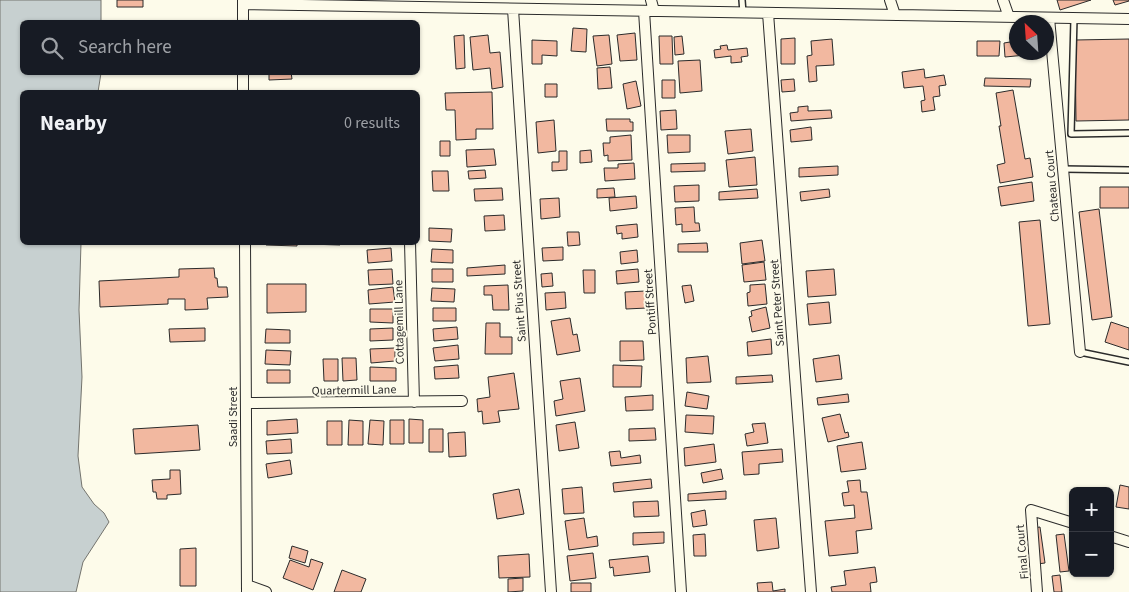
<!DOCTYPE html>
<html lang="en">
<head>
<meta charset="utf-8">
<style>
	body { margin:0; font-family:"Source Sans 3",sans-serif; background:#242831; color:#f1f3f6 }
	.controls { position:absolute; right:15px; bottom:15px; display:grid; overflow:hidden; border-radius:8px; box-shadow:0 1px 4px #0004 }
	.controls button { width:45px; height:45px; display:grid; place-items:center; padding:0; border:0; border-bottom:1px solid #363941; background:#171b24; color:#f1f3f6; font:25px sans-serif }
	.compass { position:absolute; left:1009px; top:15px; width:45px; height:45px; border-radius:50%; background:#171b24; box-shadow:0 1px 4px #0004; rotate:335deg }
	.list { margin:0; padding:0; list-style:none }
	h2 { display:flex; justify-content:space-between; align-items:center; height:65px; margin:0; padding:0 20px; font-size:21px }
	h2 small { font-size:16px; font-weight:400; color:#9ea1a6 }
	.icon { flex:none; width:28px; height:28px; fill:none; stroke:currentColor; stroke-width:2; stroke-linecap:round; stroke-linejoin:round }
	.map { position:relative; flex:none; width:1129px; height:592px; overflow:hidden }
	.search { position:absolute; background:#171b24; box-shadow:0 1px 4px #0004; left:20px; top:20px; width:400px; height:55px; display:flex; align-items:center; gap:12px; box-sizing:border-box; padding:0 18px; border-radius:8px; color:#9ea1a6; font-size:19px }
	.panel { position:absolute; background:#171b24; box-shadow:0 1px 4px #0004; left:20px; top:90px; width:400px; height:155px; border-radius:8px }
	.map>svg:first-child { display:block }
	.water { fill:#c7d0d0; stroke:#74746e }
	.building { fill:#f2b8a0; stroke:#2b2b2b }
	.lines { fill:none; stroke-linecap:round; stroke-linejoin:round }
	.service-casing { stroke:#2b2b2b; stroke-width:8 }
	.minor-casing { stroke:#2b2b2b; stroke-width:12 }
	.service { stroke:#fdfbea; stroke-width:5 }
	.minor { stroke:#fdfbea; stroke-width:10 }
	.labels { text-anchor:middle; stroke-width:4; stroke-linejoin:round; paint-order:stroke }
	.street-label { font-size:12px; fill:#2b2b2b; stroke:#fdfbea }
</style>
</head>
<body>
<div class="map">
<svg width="1129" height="592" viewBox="0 0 1129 592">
	<rect width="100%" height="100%" fill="#fdfbea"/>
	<path class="water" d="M0,0H101V22H22V72L101,73L98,92H22V242L81,243L79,310L82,377L78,456L82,487L94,504L104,513L109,522L83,562L76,592H0Z"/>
	<path class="building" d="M117,0H143V7H117Z
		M1057,0H1091L1060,10Z
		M1113,0H1129V1L1115,5Z
		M573,28L587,29L586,52L571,51Z
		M635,33L637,60L620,61L617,35Z
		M464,35L465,68L456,69L454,36Z
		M488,35L490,53L500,52L503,87L492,89L490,68L473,70L470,37Z
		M609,35L612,64L597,66L593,36Z
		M659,36H672L673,64H660Z
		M682,36L684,54L675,55L674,37Z
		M795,38V64H781V39Z
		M832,39L834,65L816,66L817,81L809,82L807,56L812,55L811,41Z
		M1129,39V120L1076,121L1075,40Z
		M532,40L557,41V56L542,55V64H532Z
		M977,41H1000L999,56H977Z
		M1016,41V52H1026V55L1005,57L1004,43Z
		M727,45L728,50L747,48L748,56L741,57L742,62L731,63V56L715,58L714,50L721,49L720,46Z
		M700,60L702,91L680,93L678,61Z
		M610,67L612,88L598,89L597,68Z
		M924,69L925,78L944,75L946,85L939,86L940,96L933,97L935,110L922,112L921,101L925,100L923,86L904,88L902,72Z
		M269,72H291L292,79L269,80Z
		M985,78L1031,79L1030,87L984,86Z
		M794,79L795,91L782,92L781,80Z
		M662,80H675V98H662Z
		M636,81L641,106L627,109L623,84Z
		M545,84H557V97H545Z
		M1013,90L1025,159L1030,158L1033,177L1000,183L997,165L1005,163L999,126H1001L996,93Z
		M492,92L493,129H476V139L456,140L455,110H446L445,93Z
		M808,106V111L831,110L832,118L791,121L790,113L798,112V107Z
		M676,110L677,129L661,130L660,111Z
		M606,119H630V122H633V131H607Z
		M554,120L556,151L538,153L536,122Z
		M811,127L812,140L791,142L790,130Z
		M751,129L753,151L728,154L725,131Z
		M631,135L632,160L608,161V155L604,156L603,143H610V137Z
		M667,135H690V152L668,153Z
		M440,141H450V156H440Z
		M494,149L496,165L467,167L466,150Z
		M591,150L592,162L580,163V151Z
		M559,151H567V170L552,171V162H559Z
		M755,157L757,185L729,187L726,160Z
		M634,163L635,179L605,181L604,168H618V164Z
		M705,163V171L671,172V164Z
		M838,166V175L799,177V168Z
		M485,170L486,178L469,179L468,171Z
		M432,171H448L449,191H433Z
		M1032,182L1034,201L1001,206L998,187Z
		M699,185V201L675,202L674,186Z
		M1100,187H1129V208H1100Z
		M502,188L503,200L475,201L474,189Z
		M614,188L615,197L597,198V189Z
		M757,189L758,198L719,200V192Z
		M829,189L830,197L801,201L800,192Z
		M636,196L637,208L610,211L609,198Z
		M559,198L560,217L541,219L540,199Z
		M694,207L695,223H699L700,231L682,232V224L676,225L675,208Z
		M1099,209L1112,317L1092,320L1079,212Z
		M504,215L505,230L485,231L484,216Z
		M1040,220L1050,324L1028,326L1019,222Z
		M637,224L638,237L622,239V233L617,234L616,226Z
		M429,228L452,229L451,242L429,241Z
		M567,232H579L580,245L568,246Z
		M762,240L765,261L742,264L740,243Z
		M266,242H297V246L266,245Z
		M308,242H340V245L308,244Z
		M707,243L708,252H678V244Z
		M563,247V260L543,261L542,248Z
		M391,248L392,261L368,263L367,250Z
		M432,249L453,250V263L431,262Z
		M637,250L638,262L621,264L620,252Z
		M764,262L766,280L744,282L742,265Z
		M505,265V274L467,276V268Z
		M214,268L215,278H217L218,287H227L228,297L207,298L208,309L185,310V299H168V304L100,307L99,281L179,277V269Z
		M392,269L393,284L369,285L368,270Z
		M432,269H453V282H432Z
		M638,269L639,282L617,284L616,271Z
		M834,269L836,295L808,297L806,271Z
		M583,270H595V293H584Z
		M552,273L553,286L542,287L541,274Z
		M267,284H306V312L267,313Z
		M765,284L767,304L748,306L747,293L750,292V285Z
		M508,285L509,310H493L492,295H484V286Z
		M691,285L694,301L685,303L682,286Z
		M393,287L395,302L369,304L368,290Z
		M432,288L455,289L454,302L431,301Z
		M646,291L647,308L626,309L625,292Z
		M565,292L566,308L546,310L545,293Z
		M829,302L831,323L809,325L807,304Z
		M766,307L770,328L752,332L749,317L752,316L751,311Z
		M433,308H456V321H433Z
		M370,309H393V323L370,322Z
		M570,318L573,335L577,334L580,351L557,355L551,321Z
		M1111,322L1129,328V350L1105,342Z
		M486,323H500V337H512V354H485Z
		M457,327L458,339L434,341L433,329Z
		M205,328V341L170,342L169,329Z
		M393,328V340L370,341V329Z
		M266,329L290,330V343H265Z
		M771,339L772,354L748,356L747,342Z
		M620,341H643L644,360L620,361Z
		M458,345L459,359L435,361L433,348Z
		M395,348V361L371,363L370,349Z
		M266,350L291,351L290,365L265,364Z
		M839,355L842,379L816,382L813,359Z
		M708,356L711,382L687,383L686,358Z
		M342,358H356L357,380L343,381Z
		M323,359H338V381H324Z
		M458,365L459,378L435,379L434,367Z
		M613,365L642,366L641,387H613Z
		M370,367L396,368V381H370Z
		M267,370H290V383H267Z
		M514,373L519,409L498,411L500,422L483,424L482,411L478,412L477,399L490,397L488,377Z
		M772,375L773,382L736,384V377Z
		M580,378L585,411L556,416L554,401L563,399L560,381Z
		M687,392L709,396L707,409L685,406Z
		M848,394L849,402L818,405L817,398Z
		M653,395V410L626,411L625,397Z
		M840,414L845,433L848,432L849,437L828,442L822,418Z
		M686,415L714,416L713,434L685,432Z
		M297,419L298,433L267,435V421Z
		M409,419L423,420V443H409Z
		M349,420L363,421V445H348Z
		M370,420L384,421L383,445L368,444Z
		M390,420H404V444H390Z
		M327,421H342V445H327Z
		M575,422L579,448L559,451L556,425Z
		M765,423L768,443L747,446L745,434L754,432L752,424Z
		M198,425L200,450L135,454L133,429Z
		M655,428L656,440L629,441V429Z
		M429,429H443V452H429Z
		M465,432L466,456L449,457L448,433Z
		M291,439L292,453L267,454L266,441Z
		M862,442L866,469L841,472L837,446Z
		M714,444L716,462L685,466L684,448Z
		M782,449L783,462L759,464V474L744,475L742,452Z
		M620,451L621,458L640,455L641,463L611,466L609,452Z
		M290,460L292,474L268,478L266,464Z
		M721,469L723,479L703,483L701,473Z
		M170,470H180L181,494L167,495V499H157L156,492H153L152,480L170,479Z
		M651,479L652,488L614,492L613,483Z
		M860,480L861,492H867L872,529L856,531L858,553L829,556L825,521L855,518L854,505L844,506L842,493L849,492L847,481Z
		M1120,485L1129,487V509L1116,507Z
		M582,487L584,513L564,514L562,489Z
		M519,489L524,514L497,519L493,494Z
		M726,491V499L688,501V494Z
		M658,501L659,516L634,517L633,502Z
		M705,510L707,525L693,527L691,513Z
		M584,518L587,538L597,536L598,546L569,550L565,521Z
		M776,518L779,548L757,551L754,520Z
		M1040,527L1045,563L1037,564L1033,528Z
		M664,532V543L633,545V533Z
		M705,534L706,556H694L693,535Z
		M1064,534L1069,571L1060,572L1056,535Z
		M292,546L308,551L305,563L289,558Z
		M196,548V586H180V549Z
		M593,553L596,578L570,581L567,556Z
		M529,554L530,577L499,578L498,556Z
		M648,556L650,572L614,576L613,567L610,568L609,560Z
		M311,559L323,563L313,590L283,578L290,560L309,567Z
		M875,567L877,582L870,583L871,592H832L831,587L846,585L844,571Z
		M342,570L366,579L361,592H334Z
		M1060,575L1062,592H1054L1052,576Z
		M523,578V591L508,592V579Z
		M772,582L773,591L785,589V592H758L757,583Z
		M571,583H591V592H571Z"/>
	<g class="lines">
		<defs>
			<path id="service" d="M742,0L743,13
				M1074,18L1071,134L1129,133
				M1063,169L1129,170
				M1080,352L1129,362"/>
			<path id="minor" d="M243,0V22
				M651,0L654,11
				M890,0L895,15
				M1003,0L1009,17
				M243,4L1129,19
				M513,9L551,592
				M644,11L681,592
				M768,13L811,592
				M1049,18L1080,352
				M243,72V92
				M245,242L247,592
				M410,242L414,402
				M246,403L462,401
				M1110,536L1129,542
				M247,585L266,592
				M1037,592L1031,510L1073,523"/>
		</defs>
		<use href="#service" class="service-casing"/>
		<use href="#minor" class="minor-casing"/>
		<use href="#service" class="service"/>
		<use href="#minor" class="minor"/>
	</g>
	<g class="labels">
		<g class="street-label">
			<text transform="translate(1052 186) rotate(-95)" y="4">Chateau Court</text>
			<text transform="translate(519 301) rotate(-94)" y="4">Saint Pius Street</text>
			<text transform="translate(650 302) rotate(-94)" y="4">Pontiff Street</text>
			<text transform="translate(777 303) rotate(-94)" y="4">Saint Peter Street</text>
			<text transform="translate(399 322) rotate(-91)" y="4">Cottagemill Lane</text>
			<text transform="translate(354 390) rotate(-1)" y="4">Quartermill Lane</text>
			<text transform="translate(233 417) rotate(-90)" y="4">Saadi Street</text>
			<text transform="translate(1022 552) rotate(-95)" y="4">Final Court</text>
		</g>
	</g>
</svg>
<div class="controls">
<button>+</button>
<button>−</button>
</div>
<svg class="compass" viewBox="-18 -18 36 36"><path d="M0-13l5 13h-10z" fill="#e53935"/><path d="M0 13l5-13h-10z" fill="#9ea1a6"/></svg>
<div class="search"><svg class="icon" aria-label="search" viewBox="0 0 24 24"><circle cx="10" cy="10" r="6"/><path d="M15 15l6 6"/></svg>Search here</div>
<section class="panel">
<h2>Nearby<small>0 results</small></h2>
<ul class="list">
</ul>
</section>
</div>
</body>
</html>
